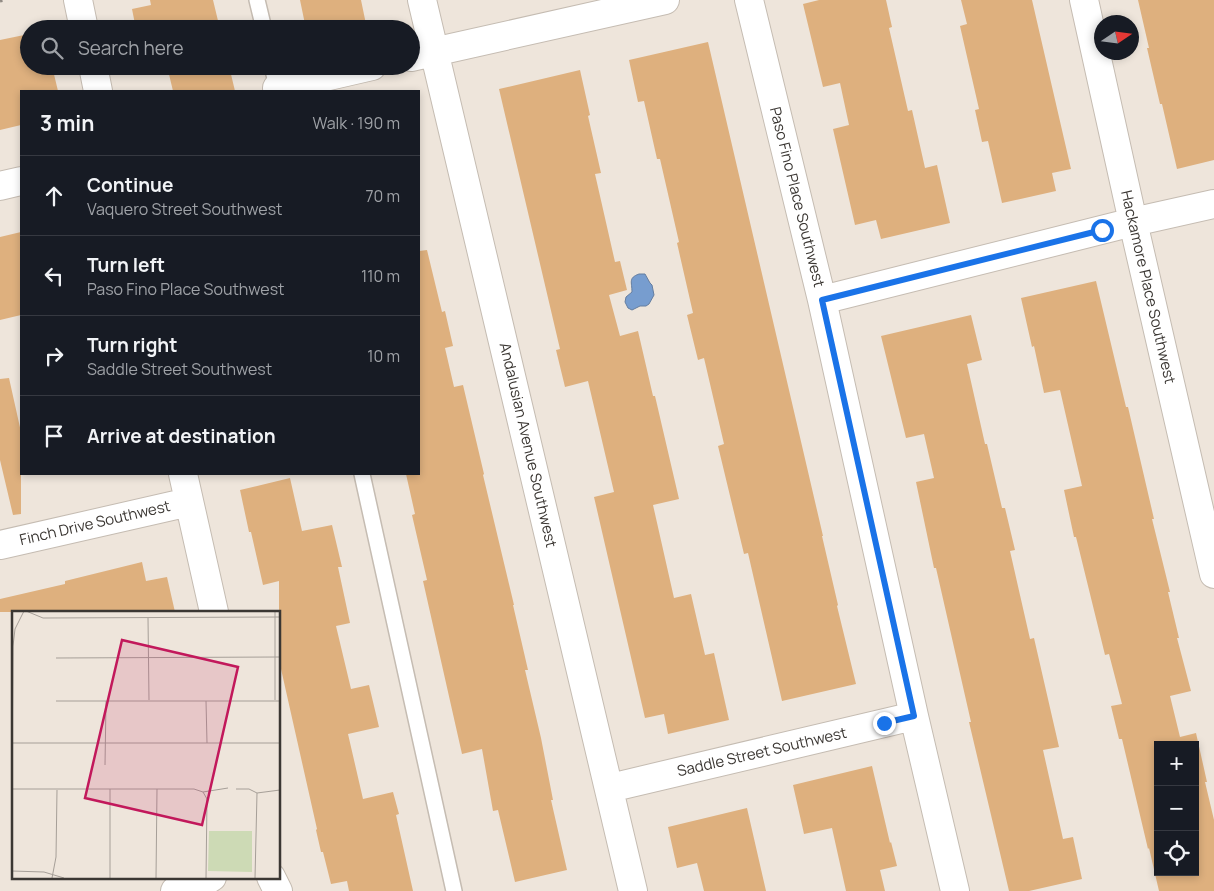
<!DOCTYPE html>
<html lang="en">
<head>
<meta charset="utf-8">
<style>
	body { margin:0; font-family:Manrope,sans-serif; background:#20242c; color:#f1f3f6 }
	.controls { position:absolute; right:15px; bottom:15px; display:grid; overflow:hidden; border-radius:0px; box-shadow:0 2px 8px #0003 }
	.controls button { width:45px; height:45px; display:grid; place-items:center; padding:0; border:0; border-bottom:1px solid #363941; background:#171b24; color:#f1f3f6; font:25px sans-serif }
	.compass { position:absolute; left:1094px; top:15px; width:45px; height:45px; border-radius:50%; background:#171b24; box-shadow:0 2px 8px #0003; rotate:77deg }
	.stop { position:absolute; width:15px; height:15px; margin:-11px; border:4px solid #1a73e8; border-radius:50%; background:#fff }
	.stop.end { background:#1a73e8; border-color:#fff; box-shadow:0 1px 5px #0008 }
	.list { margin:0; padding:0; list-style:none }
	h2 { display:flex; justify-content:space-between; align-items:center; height:65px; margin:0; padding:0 20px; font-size:21px }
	h2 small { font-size:16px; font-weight:400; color:#9ea1a6 }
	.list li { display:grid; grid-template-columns:32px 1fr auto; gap:15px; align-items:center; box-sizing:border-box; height:80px; padding:0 20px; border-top:1px solid #363941 }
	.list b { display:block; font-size:19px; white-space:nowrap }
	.list p { margin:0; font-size:16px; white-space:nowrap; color:#9ea1a6 }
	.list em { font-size:16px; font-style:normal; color:#9ea1a6 }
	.icon { flex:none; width:28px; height:28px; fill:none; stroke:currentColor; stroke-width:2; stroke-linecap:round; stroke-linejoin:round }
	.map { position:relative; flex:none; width:1214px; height:891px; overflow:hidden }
	.search { position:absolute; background:#171b24; box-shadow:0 2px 8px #0003; left:20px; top:20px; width:400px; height:55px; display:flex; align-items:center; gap:12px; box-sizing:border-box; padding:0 18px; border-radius:28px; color:#9ea1a6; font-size:19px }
	.panel { position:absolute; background:#171b24; box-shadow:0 2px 8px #0003; left:20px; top:90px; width:400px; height:385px; border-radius:0px }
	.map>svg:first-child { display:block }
	.water { fill:#779dcf; stroke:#657ea0 }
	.building { fill:#deb07e; fill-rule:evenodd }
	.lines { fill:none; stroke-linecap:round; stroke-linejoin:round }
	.service-casing { stroke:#c5bcb2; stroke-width:18 }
	.minor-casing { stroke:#c5bcb2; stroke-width:30 }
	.path { stroke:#918b84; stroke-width:3; stroke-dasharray:2.5 4; stroke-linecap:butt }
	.service { stroke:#fff; stroke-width:15 }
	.minor { stroke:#fff; stroke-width:28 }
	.route { stroke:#1a73e8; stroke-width:6 }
	.labels { text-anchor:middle; stroke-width:4.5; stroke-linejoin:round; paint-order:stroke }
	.street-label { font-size:15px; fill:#3b3733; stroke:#fff }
	.inset-road { fill:none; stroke:#a69f98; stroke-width:1 }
	.view { fill:#c2185b; fill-opacity:0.15; stroke:#c2185b; stroke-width:2.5 }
	.inset-edge { fill:none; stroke:#3b3733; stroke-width:2.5 }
</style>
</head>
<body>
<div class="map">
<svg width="1214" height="891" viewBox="0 0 1214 891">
	<rect width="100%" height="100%" fill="#eee5db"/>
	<path class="water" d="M639,274H645L650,283L652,285L654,295L649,304L646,306H640L632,310L628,308L625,302L626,297L632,292C632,282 628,278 639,274Z"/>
	<path class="building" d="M150,0H213L220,29H136L132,9L151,5Z
		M300,0H361L367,29H306Z
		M819,0H886L892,27L889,28L908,111L912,110L925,168L937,165L950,223L881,239L876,220L855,225L833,129L849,125L840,83L823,87L803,4Z
		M961,0H1032L1071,169L1052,173L1056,191L1002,203L988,141L982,142L975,110L979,109L960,26L967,24Z
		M1138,0H1214V160L1177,169L1162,104H1160L1147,48H1149Z
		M29,34V66H52L58,91H21V125L0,130V40Z
		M708,42L823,536H822L838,605L837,606L856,684L782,701L748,553L744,554L718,446L724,444L704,358L698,360L687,315L693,313L677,243L679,242L660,159H657L644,101L638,102L629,60Z
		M167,66H229L235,91H173Z
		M580,70L590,115L588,116L601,173L595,174L615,262L620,261L627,290L609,295L620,336L638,331L653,396H655L679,499L653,505L674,598L691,594L705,655L714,653L729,720L668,734L664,714L645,718L594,497L614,492L588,381L565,387L556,350L560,349L499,89Z
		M21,232V315L0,320V237Z
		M427,250L442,312L445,311L453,346L445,348L454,387L463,385L484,474L483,475L514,605H513L528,670H525L541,738L553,800H551L567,870L515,882L498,810L493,811L482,749L462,754L423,581L427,580L412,515L415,514L406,474H419V251Z
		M1096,281L1126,407H1128L1154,519H1152L1170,592H1168L1179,638H1177L1191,691L1170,696L1180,737L1196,733L1207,782H1205L1214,820V891H1159L1149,848L1148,849L1122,739H1119L1111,706L1122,704L1109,654L1105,655L1076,537H1074L1064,490L1082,486L1060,390L1044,393L1034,346L1032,347L1021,298ZM1158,745H1195V872H1158Z
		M971,315L982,360L967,364L985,444H987L1002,508H1005L1015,550L1010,551L1030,639L1034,638L1059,747L1043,750L1063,839L1073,837L1082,879L1029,891H1009L969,722H971L936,568H934L916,482L934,478L924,434L906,438L881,336Z
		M9,378L21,432V514L13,515L0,460V379Z
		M290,478L302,531L332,525L342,567H338L350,623L336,626L351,689L369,685L379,727L348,734L363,799L393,792L399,814L396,815L413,891H349L347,881L331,884L323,852H321L316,830L317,829L279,660V581L263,585L251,532H249L240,490Z
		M142,562L146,581L167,577L175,612H0V599L65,584V581Z
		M872,766L890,843L891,842L897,866L880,870L885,891H846L832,828L804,834L793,785Z
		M747,808L766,891H704L697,863L677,868L668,827Z"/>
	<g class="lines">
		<defs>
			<path id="service" d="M257,0L264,29
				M272,66L278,91
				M362,474L454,891"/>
			<path id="minor" d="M78,0L84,29
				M422,0L633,891
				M749,0L822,300L914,716L955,891
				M1084,0L1133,222L1214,574
				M411,57L665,0
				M93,66L98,91
				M277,88L372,66
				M0,186L21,181
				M822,300L1133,222L1214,204
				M183,474L214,612
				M0,545L189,502
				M610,788L914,716
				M271,877L278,891
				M175,891L198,886L212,877"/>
		</defs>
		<use href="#service" class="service-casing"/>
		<use href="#minor" class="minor-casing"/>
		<path class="path" d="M0,1L5,0"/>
		<use href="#service" class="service"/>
		<use href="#minor" class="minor"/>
	</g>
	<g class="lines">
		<path class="route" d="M884,723L914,716L822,300L1102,230"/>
	</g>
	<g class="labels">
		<g class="street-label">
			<text transform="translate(797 197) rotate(76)" y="5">Paso Fino Place Southwest</text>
			<text transform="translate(1148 287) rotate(77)" y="5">Hackamore Place Southwest</text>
			<text transform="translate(528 445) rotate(77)" y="5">Andalusian Avenue Southwest</text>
			<text transform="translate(95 523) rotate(-13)" y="5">Finch Drive Southwest</text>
			<text transform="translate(762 752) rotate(-13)" y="5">Saddle Street Southwest</text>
		</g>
	</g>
	<g transform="translate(12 611)">
		<rect width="268" height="268" fill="#eee5db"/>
		<path d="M197,220H240V261L196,260Z" fill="#cddab5"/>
		<path class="inset-road" d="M14,0L31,7L268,6M263,0V89M136,7L137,89M44,47L268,46M44,90H268M194,90L195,132M0,132H268M93,154L94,90M0,168L1,35L3,18L12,0M0,178H182L191,181L216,177M98,178V267M224,178H237L245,182L268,179M191,181L195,188L194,267M0,260L32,261L52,267M40,267L44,246L45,179M144,267L145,178M243,267L245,182"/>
		<path class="view" d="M110,29L226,56L190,214L73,187Z"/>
		<rect width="268" height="268" class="inset-edge"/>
	</g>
</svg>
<div class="controls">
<button>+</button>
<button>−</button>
<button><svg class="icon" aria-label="locate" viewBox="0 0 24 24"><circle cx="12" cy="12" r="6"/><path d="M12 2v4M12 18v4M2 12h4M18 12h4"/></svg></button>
</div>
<svg class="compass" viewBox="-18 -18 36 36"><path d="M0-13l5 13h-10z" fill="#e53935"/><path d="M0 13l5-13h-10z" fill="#9ea1a6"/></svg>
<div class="stop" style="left:1102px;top:230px"></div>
<div class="stop end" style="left:884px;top:723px"></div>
<div class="search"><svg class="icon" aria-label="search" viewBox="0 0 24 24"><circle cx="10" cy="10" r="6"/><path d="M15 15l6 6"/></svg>Search here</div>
<section class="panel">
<h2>3 min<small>Walk · 190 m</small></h2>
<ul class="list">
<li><svg class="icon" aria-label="ahead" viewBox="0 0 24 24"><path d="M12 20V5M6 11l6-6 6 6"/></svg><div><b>Continue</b><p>Vaquero Street Southwest</p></div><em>70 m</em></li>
<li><svg class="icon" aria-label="left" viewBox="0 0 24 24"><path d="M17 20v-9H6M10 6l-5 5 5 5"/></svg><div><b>Turn left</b><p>Paso Fino Place Southwest</p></div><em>110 m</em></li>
<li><svg class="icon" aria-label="right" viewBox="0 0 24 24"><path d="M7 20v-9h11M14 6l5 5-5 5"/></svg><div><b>Turn right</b><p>Saddle Street Southwest</p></div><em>10 m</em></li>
<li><svg class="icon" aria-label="arrive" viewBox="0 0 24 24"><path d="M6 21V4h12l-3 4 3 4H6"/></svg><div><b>Arrive at destination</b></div></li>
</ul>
</section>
</div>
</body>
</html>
